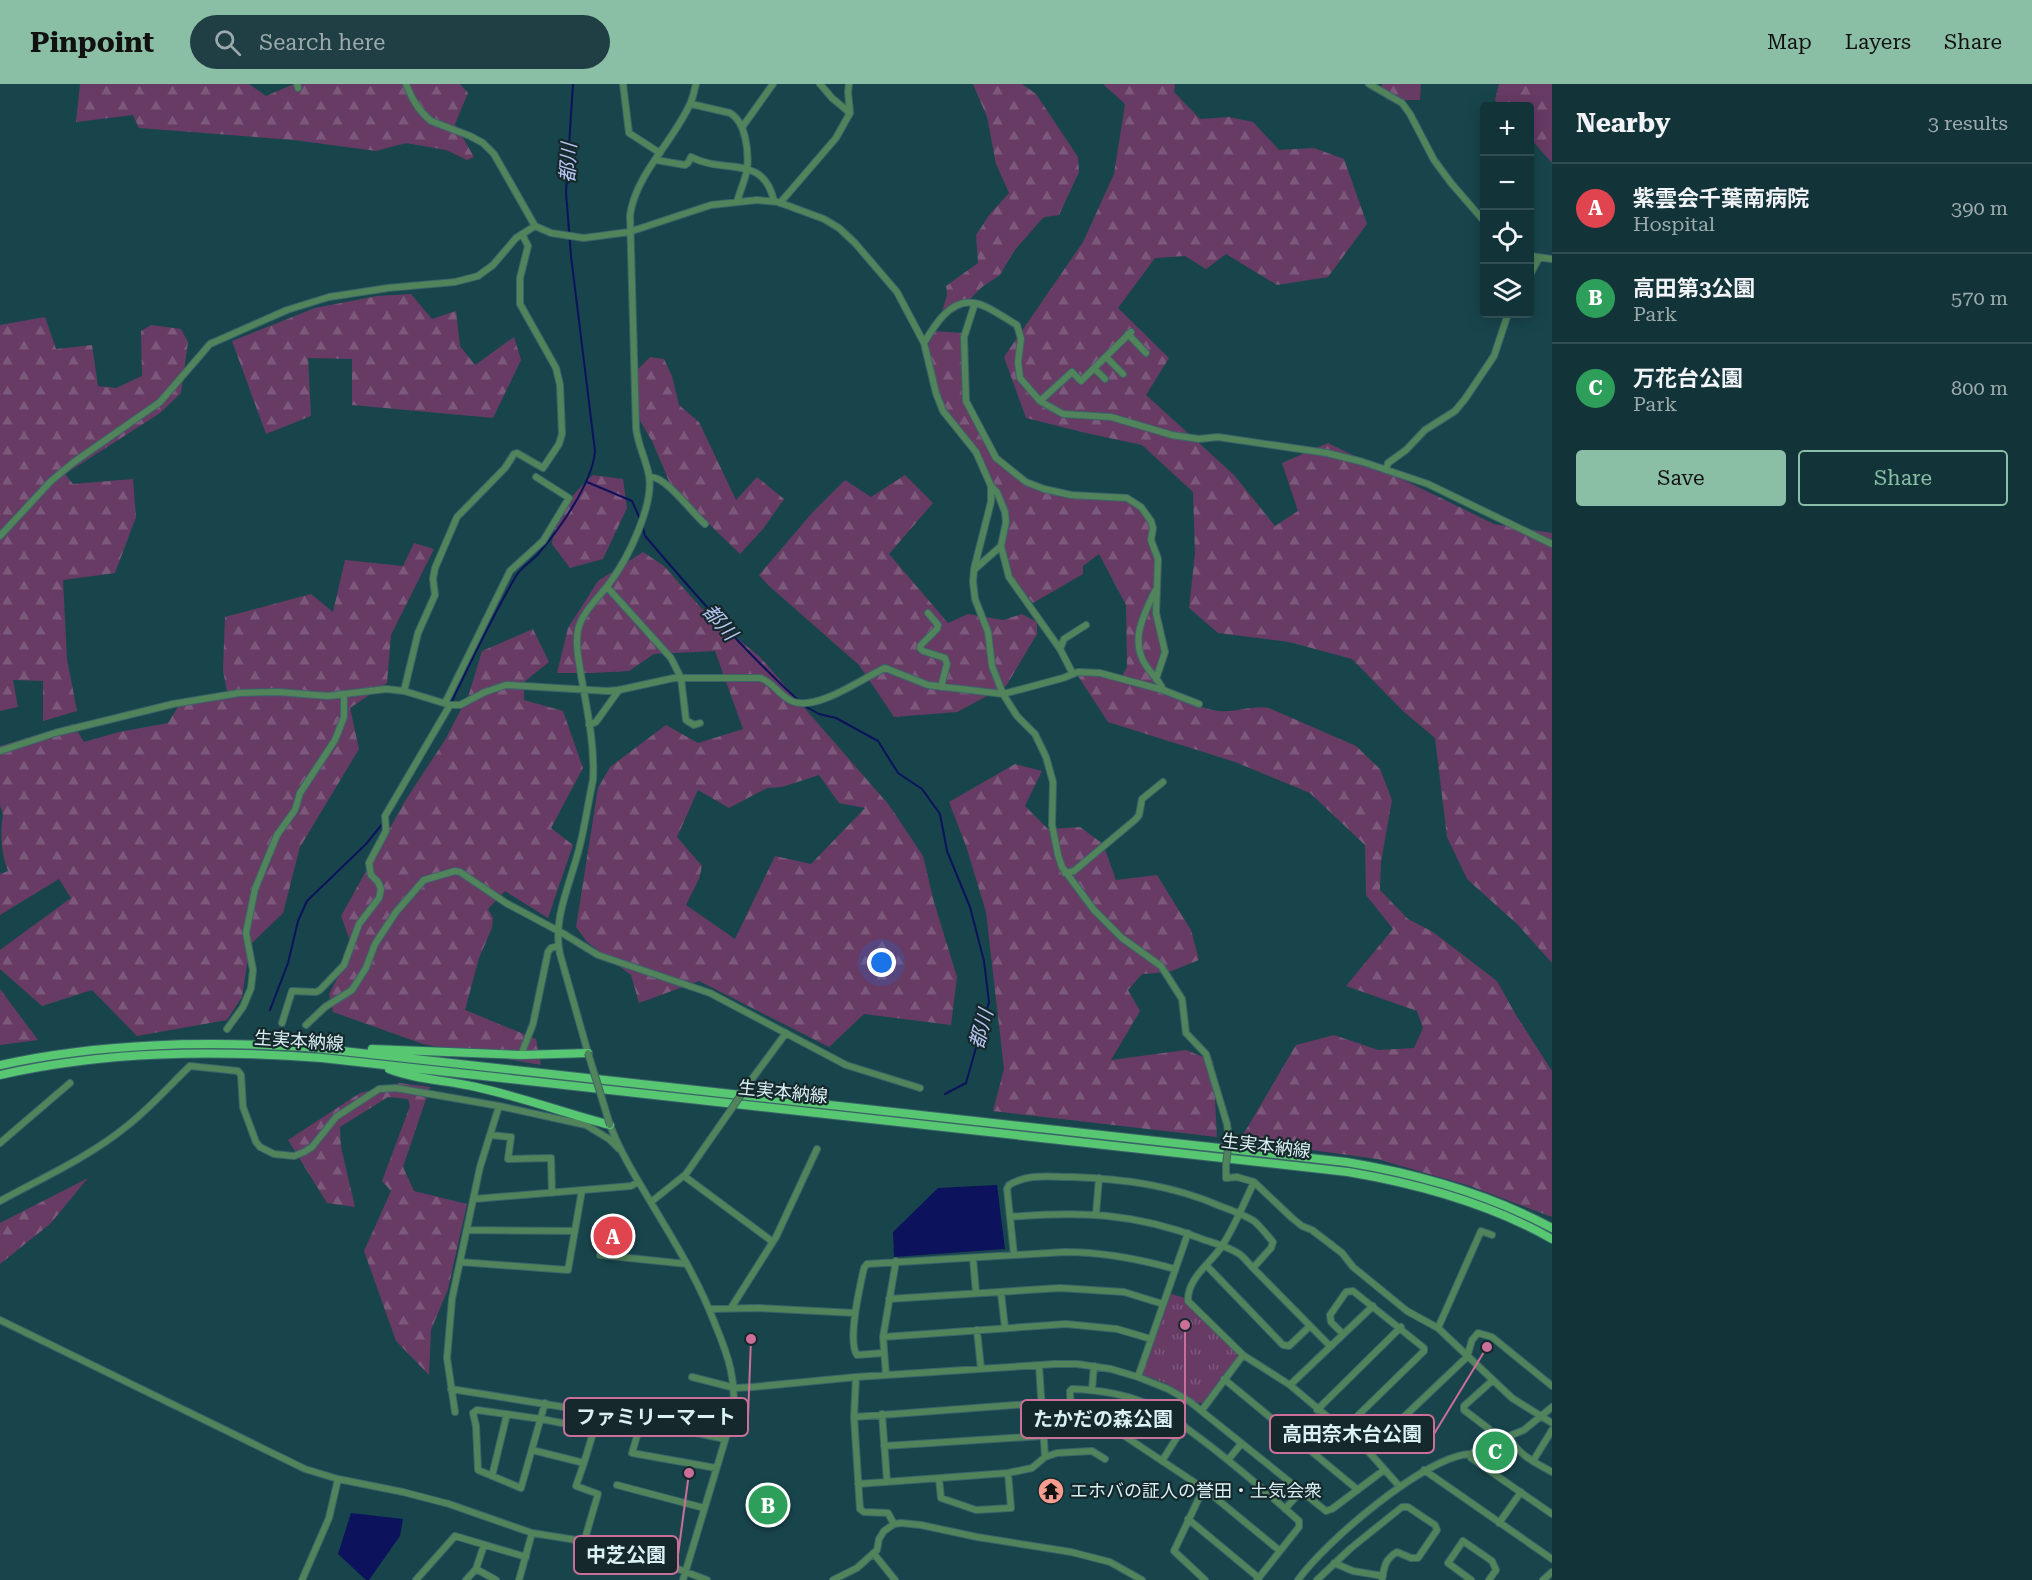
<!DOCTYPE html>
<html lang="en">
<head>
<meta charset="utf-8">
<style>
	body { margin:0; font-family:"Roboto Serif","Noto Sans JP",serif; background:#1f3f44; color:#f1f3f6 }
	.controls { position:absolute; right:18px; top:18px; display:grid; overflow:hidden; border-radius:6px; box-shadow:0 3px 15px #0003 }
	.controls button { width:54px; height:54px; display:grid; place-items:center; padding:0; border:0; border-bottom:2px solid #314f53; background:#123439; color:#f1f3f6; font:30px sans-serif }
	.you { position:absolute; left:882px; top:879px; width:21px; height:21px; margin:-15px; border:4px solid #fff; border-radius:50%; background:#1a73e8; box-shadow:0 0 0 9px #1a73e833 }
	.badge { display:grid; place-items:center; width:39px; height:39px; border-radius:50%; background:#8abfa5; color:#fff; font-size:20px; font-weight:700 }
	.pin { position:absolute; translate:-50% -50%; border:3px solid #fff; box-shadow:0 2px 6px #0006 }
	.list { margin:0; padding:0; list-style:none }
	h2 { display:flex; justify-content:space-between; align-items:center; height:78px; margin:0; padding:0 24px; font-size:26px }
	h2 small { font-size:20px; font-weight:400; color:#9caaae }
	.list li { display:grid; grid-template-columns:39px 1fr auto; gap:18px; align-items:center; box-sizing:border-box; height:90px; padding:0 24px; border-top:2px solid #314f53 }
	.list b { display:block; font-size:22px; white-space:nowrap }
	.list p { margin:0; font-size:20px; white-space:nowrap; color:#9caaae }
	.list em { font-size:20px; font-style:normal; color:#9caaae }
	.actions { display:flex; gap:12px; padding:18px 24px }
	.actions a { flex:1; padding:14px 0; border:2px solid #8abfa5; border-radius:6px; text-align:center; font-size:21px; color:#8abfa5 }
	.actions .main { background:#8abfa5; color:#111 }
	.icon { flex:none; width:33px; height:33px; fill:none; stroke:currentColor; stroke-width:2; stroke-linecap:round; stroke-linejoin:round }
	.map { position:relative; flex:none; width:1552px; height:1496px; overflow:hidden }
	header { display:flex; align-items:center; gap:36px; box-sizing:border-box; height:84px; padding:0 30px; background:#8abfa5; color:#111 }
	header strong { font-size:28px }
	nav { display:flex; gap:33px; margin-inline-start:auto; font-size:21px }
	.search { width:420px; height:54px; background:#1f3f44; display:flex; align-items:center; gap:15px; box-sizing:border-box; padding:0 21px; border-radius:33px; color:#9caaae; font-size:22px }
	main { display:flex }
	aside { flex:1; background:#123439 }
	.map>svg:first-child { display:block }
	.forest { fill:url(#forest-firs); fill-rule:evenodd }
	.park { fill:url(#park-tufts) }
	.water { fill:#0c125b }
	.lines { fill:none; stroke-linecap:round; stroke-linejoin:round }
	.stream { stroke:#0c125b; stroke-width:2 }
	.minor-casing { stroke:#3b646a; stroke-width:8 }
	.major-casing { stroke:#3b646a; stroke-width:10 }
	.minor { stroke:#51845a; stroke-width:6 }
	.major { stroke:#58c772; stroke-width:8 }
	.minor-bridge-casing { stroke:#3b646a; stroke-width:8; stroke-linecap:butt }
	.minor-bridge { stroke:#51845a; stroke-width:6 }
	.labels { text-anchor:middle; stroke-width:4.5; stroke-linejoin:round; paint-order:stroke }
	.street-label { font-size:18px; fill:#d9f0f4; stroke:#15282b }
	.poi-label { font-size:18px; fill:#d9f0f4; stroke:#15282b; text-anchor:start }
	.water-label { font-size:20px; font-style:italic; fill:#b5c5f0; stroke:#15282b }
	.leader { fill:none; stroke:#cb6e98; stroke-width:2 }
	.callout-dot { fill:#cb6e98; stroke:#15282b; stroke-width:2 }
	.callout { fill:#15282b; stroke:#cb6e98; stroke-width:2 }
	.callout-label { font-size:20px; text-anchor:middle; font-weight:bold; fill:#d9f0f4 }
</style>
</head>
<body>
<header>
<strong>Pinpoint</strong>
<div class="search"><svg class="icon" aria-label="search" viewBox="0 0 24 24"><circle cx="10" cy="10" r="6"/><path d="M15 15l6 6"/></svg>Search here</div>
<nav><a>Map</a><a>Layers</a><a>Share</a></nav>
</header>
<main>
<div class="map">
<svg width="1552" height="1496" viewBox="0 0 1552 1496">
	<defs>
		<pattern id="forest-firs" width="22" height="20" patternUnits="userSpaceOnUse" patternTransform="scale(1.5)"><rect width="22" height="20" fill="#673b64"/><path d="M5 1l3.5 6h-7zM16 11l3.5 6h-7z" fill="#7c587b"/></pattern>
		<pattern id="park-tufts" width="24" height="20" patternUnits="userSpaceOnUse" patternTransform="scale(1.5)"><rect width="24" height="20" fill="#673b64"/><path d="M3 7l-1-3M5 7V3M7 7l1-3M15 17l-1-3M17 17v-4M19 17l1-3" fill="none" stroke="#7c587b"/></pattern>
	</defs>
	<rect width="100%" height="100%" fill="#18454c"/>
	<path class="forest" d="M80,0H249L266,12L294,0H460L468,9L455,40L474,73L467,76L446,66L406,59L376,67L294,56L139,44L133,31L76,38Z
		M973,0H1022L1036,10L1078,73L1079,88L1059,131L1045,133L1041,136L1014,167L1000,191L982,203L970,215L960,219L941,231L947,211L946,202L978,179L976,151L990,130L1009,109L996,80L987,33Z
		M1103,0H1175L1174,8L1200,35L1229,33L1253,38L1279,66L1314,64L1344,75L1367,140L1328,193L1277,201L1226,170L1206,185L1185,172L1155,174L1118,224L1169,274L1146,311L1234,391L1275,442L1298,427L1282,379L1328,359L1494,440L1552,449V879L1518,841L1467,795L1447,753L1435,654L1404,628L1352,575L1289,558L1218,549L1189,524L1195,469L1193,408L1142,361L1086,349L1026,334L1004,273L1083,158L1114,90L1125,20Z
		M1382,0H1421L1420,16H1387L1381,6Z
		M1499,0H1552V79L1530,54V22H1501L1495,16Z
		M411,210L432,235L456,227L460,262L475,281L514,253L521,276L493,334L352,321V275L308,274L311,332L266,350L232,257L315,224L377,212Z
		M45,233L56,265L92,261L98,302L116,304L142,292L141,247L151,241L181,245L188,258L181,309L160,329L65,390L73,400L133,395L136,433L115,489L63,496L67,575L77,627L43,637V597L13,596L18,623L0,627V241Z
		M934,247L962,249L965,321L995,376L1038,405L1122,415L1141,425L1147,433L1151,443L1156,474L1153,529L1163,570L1156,592L1159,602L1122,592L1127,583L1126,521L1099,470L1083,482V490L1033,519C1018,501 1001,482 1004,456C1005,443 1008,432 1005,419L942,324L928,262Z
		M650,273L664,275L672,292L679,321L699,338L736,416L757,393L784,415L763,445L740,470L672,404L652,357L639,335L635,288Z
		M593,391L623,395L627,424L603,475L570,484L552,460C555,431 572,410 593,391Z
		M905,391L933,419L889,470L948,539L968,530L1003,536L1022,530L1037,538V550L1006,602L957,628L894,633L859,581L768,501L759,491L812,429L845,396L871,413Z
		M414,459L434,465L391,551L387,599L350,624L359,665L300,763L283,829L250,861L242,913L227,936L137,952L92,906L42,922L0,885V866L71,814L59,795L0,831V790L8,787C1,769 0,750 3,731L0,721V662L73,640L84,658L119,648L168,639L183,615L228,613L223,586L225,533L311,510L333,528L345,476L403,482Z
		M643,468L664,482L701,524L761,574L889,721L923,772L934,818L957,893L951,941L864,930L829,963L699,897L639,919L631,891L587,858L576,843L598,704L610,683L666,641L698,659L743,645L715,567L654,570L629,587L593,589H557L568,544L598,497ZM819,691L839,719L865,724L811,780L775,772L735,855L686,821L699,795L702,782L677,753L698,706L729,724L767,704L782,703Z
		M533,545L549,578L524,598V616L563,627L583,684L551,744L573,761L548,834L505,807L488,825L493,834L492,844L479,874L465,926L536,955L541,981L423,960L333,928L329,910L353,865L341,832L405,717L445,656L469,610L482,567Z
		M1094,590C1113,595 1133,598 1152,605C1174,612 1195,623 1218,627C1235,629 1252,621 1269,624L1356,662L1380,685L1392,716L1381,778L1380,806L1408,835L1433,848L1497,897L1516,931L1552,987V1133L1470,1102L1377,1075L1240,1056L1296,961L1334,951L1378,966L1414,964L1423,944L1417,927L1346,902L1393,845L1366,811L1365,761L1310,709L1235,678L1108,638L1078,592Z
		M1015,680L1042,687L1025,722L1048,745L1080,743L1103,760L1116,796L1157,791L1191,846L1199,876L1169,888L1142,890L1128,906L1140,927L1111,976L1186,966L1213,977L1217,1053L993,1027L1004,985L986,828L966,762L949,718Z
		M0,905L38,956L0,961Z
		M399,999L430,1003L403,1083L414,1107L467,1120L448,1205L431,1246L429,1291L396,1257L364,1167L391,1107L382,1097L410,1022L408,1015L388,1013L340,1043L341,1063L355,1123L327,1119L288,1056L360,1009Z
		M88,1094L50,1140L0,1180V1139Z"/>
	<path class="park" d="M1171,1210L1185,1214L1237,1268L1238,1273L1202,1319H1198L1165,1299L1144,1291L1143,1287Z
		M1509,1356L1511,1363L1515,1365L1507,1376L1499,1372L1491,1384L1475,1373V1370L1481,1365Z"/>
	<path class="water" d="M997,1101L1005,1165L894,1173L893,1148L938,1104Z
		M351,1429L403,1435L400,1452L369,1496H366L338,1470Z"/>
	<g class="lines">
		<path class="stream" d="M587,398L632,417L640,435
			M642,441L645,452C694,509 743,566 799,617
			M451,619C471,577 492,533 516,492C521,483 531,478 538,470C559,446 593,398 595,367L571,172L566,108L573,0
			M803,621L819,630L836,634L878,657L898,689L922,705L940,730L947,767L970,823L984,877L989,918L966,999L945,1010
			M388,732L437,649
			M270,926L288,879L298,837L307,817L366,760L383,739"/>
		<defs>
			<path id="minor" d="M297,0L298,4
				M406,0C412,15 418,26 431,37L470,52L483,59L494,70L535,142L551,149L584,154L629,148L711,121L757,116L778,118L824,135L839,144L855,159L897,208L924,259L936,309L943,327L976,368L991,402V418L974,485L973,498L975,515L988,548L992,582L1003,610L1017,632L1035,650L1046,673L1053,698L1052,741L1058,771L1062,783L1094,826L1122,854L1161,882L1182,915L1186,949L1206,970L1227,1040L1229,1055
				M623,0L629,49L660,69
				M820,0L832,14L850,29
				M1369,0L1402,19L1410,30L1434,76L1451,99L1484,137
				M691,20L730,29C746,38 749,68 747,86C745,96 740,107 737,118
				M743,42L773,0
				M656,76L685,81L688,79L691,73C725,91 763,69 774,117
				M780,119L836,54L850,29L848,8L849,0
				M1530,172L1552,175
				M1530,191L1539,174
				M975,219L964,253L966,317L996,374L1026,398L1044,405L1071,411L1127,414L1141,423L1151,437L1153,444L1151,456L1158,475L1156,529L1165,568L1156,595
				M1128,250L1146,269
				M924,259C934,242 950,215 974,219C986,220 1006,235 1017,241L1021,255L1018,278L1020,294L1040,317L1063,330L1111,333L1172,351L1199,355L1218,353L1327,369L1363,378L1428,400L1552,460
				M1106,273L1123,290
				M1094,284L1105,295
				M1040,317L1072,288L1081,297L1131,248
				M1386,386L1388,379L1406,366L1425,346L1455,327L1465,315L1494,272L1508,230
				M650,393C666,392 692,429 705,440
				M991,402L997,408L1005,428L1006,438L1001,462L1009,493L1060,565L1073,590
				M0,452L51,397L74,378L160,318L210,260L287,226L329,213L388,204L455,198L478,192L493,181L516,154L535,142
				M975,485L1001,462
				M607,503L671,574L681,594L686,636L694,641L700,639
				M1155,507C1143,532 1129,558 1147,583C1152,591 1160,597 1163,606
				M928,529L938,541L937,545L921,561L920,564L923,567L945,574L947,580L941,603
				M1060,565L1064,555L1086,541
				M404,607L418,549L435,511L433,495L435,484L457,433L505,384L514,370L517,369L543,384L559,360L562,350L560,301L556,284L520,220V194L528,162L522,150
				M445,619L510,487L543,457L569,414L536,393
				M589,641L596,638L619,606
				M0,667L55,649L173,620L239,609L278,608L328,612L386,605L404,607L450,621H460L485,608L506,601L607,607L619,606L674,594H760C774,598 779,613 794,618C819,626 863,594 885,584L928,601L1003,610L1063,594L1078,588L1100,589L1163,606L1199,620
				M1065,789L1074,787L1136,735L1139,731L1142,715L1163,698
				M282,939L292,907L316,908L320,906L344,881L359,840L379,814L381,805L378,798L371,791L369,779L386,747L385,732L450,621
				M306,941L325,923L352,906L366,884L375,860L396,828L424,796L455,787L460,788L506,819L564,850L598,871L710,909L846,981L920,1004
				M227,945L243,923L251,904L253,886L246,849L255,805L277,751L295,726L300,709L335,656L344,633V610
				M588,969L560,870C552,835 571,798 579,765C585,742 588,719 593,696C595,662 587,625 581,591C579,577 575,561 578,546C582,527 600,513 611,497C628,474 654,421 649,392C646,375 638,362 636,344L630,131C636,90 672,59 689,22C693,15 694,7 696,0
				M521,971L533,940L548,868L551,864L558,862
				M749,999L786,949
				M610,1041C621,1070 637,1095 653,1122C676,1160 699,1198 715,1240C728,1271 738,1299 732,1333L683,1496
				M490,1051L511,1053L508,1075L551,1074L552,1109
				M0,1059L70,999
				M1226,1081V1094L1237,1093L1254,1098L1292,1134L1302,1142L1312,1146L1342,1169L1353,1183L1407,1227L1438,1244L1512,1314L1552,1339
				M684,1092L773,1158
				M1254,1098C1244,1119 1235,1142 1222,1162C1211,1179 1187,1194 1188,1217L1243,1271L1290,1301L1368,1367L1400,1403
				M474,1115L631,1102L638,1098
				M0,1117C42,1094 89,1073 127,1042C150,1024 169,1002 190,982L238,987L241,991L243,1023L256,1058L260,1063L274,1070L294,1072L304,1068L312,1063L336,1033L379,1005L396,1004L499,1022L586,1041L609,1055L619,1065
				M651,1118L686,1090L730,1027
				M1096,1130L1099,1094
				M1010,1133C1080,1127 1136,1129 1202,1155C1213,1159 1226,1162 1236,1168C1243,1171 1248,1179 1253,1184L1271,1164L1273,1158C1267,1151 1261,1143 1254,1137C1244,1131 1231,1126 1220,1122C1172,1101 1124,1095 1072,1093C1049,1093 1029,1089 1009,1101L1007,1105L1014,1171
				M467,1146L575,1147
				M600,1171L687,1180
				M973,1174L976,1209
				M460,1178L568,1186L582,1106
				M1206,1181L1283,1261L1289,1262L1310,1242
				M1253,1184L1330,1262
				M1001,1209L1005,1244
				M889,1215L1060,1204L1124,1208L1163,1220
				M731,1224L776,1153L817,1065
				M710,1225L758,1224L855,1229
				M0,1236L305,1385L338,1395L403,1408L449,1420L532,1449L608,1461L631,1467L707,1496
				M1438,1244L1481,1147L1492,1151
				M977,1246L981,1285
				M883,1253L1066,1240L1117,1245L1151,1255
				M883,1269L857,1271C847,1257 860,1202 864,1184L867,1180L1065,1168C1103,1168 1139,1175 1175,1185
				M1039,1281L1045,1373
				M886,1291L883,1253L896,1177
				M692,1293L735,1304L753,1303L856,1293L1055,1280H1077L1111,1285L1138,1293L1168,1305L1189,1317L1326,1427L1332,1425L1384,1386
				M856,1293L854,1333L860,1425L864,1428L888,1429L894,1440
				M1138,1293L1188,1149
				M1224,1295L1358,1406
				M1493,1296L1464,1322V1326L1489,1345L1493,1358
				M1290,1301L1373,1222
				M451,1305L595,1328L725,1355
				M1092,1305L1094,1282
				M1552,1323L1524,1346L1477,1365L1471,1370V1374L1474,1376L1552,1430
				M1202,1326L1243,1271
				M1317,1326L1401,1243
				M455,1328L447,1274L452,1215L480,1083L499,1022
				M882,1330L887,1397
				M854,1333L1042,1319
				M641,1338L632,1369L716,1384
				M1342,1347L1424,1267V1264L1353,1207L1346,1208L1330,1231L1331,1238L1343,1250
				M689,1348L690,1322L732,1333
				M1510,1353C1516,1370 1538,1380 1552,1388
				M884,1362L1043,1352
				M532,1366L584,1379L593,1349L588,1344L541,1335L477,1326L473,1329L476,1342L478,1386L521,1404L545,1319
				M1368,1367L1467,1273L1472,1256L1478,1249L1492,1253L1552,1302
				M1228,1376L1241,1360
				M1162,1377L1184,1342
				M1533,1377L1552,1346
				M1424,1386L1552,1475
				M492,1392L507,1330
				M939,1395L941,1414L976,1426L1011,1424L1008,1389
				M858,1400L1008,1389L1032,1384L1045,1373L1057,1369L1092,1367L1105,1375
				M617,1401L704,1424
				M1285,1425L1301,1407
				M1188,1435L1259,1494
				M1499,1439L1521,1408
				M584,1458L598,1410L576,1402L584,1379
				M874,1470L895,1496
				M1334,1479L1353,1487L1383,1492
				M476,1485L496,1496
				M302,1496L329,1434L338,1395
				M416,1496L455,1452L526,1473
				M466,1496L476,1485L484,1461
				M519,1496L532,1449
				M833,1496L857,1484L877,1466L879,1455L884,1447L894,1440L901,1439L921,1441L977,1453L1071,1468L1110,1478L1142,1496
				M1205,1496L1174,1467L1198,1416L1206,1406
				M1257,1496L1299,1443V1437C1271,1412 1243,1388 1214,1365C1192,1348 1170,1331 1145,1319C1122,1309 1097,1306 1072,1305L1070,1307L1071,1334L1074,1337L1106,1344L1123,1351L1206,1406L1280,1467
				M1298,1496C1324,1459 1426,1371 1471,1370
				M1317,1496L1351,1464L1402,1423H1408L1435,1441L1437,1446L1418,1474H1411L1397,1468C1385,1475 1384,1483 1382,1496
				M1471,1496L1448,1479L1463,1457L1492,1477L1496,1486L1489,1496
				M1543,1496L1552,1488"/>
			<path id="major" d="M372,965L521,971L588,969
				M0,981C101,959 203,957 306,963L1346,1078C1419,1090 1487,1109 1552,1144
				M389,985C417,996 447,996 476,1003C521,1013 565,1029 610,1041
				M0,991C105,967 214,966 322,974L1348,1088C1419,1100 1489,1119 1552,1155"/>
		</defs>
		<use href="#minor" class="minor-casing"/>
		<use href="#major" class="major-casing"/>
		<use href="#minor" class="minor"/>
		<use href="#major" class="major"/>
		<defs>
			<path id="minor-bridge" d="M588,969L610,1041
				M730,1027L749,999
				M1226,1081L1229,1055"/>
		</defs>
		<use href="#minor-bridge" class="minor-bridge-casing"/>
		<use href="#minor-bridge" class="minor-bridge"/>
	</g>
	<defs>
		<symbol id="temple-disc" viewBox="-11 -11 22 22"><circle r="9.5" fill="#f59d8f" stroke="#15282b"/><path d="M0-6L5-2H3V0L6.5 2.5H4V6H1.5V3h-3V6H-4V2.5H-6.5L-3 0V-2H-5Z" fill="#111"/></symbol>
	</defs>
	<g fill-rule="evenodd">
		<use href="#temple-disc" x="1036" y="1392" width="30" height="30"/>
	</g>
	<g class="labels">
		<g class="street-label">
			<text transform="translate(299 957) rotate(4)" y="6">生実本納線</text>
			<text transform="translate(783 1008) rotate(6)" y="6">生実本納線</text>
			<text transform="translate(1266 1062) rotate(7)" y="6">生実本納線</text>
		</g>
		<g class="poi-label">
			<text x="1070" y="1413">エホバの証人の誉田・土気会衆</text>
		</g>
		<g class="water-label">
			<text transform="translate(568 79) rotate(-87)" y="7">都川</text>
			<text transform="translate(720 538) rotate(49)" y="7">都川</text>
			<text transform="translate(981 945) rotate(-75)" y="7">都川</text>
		</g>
	</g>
	<path class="leader" d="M751 1255L748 1333M1185 1241L1185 1335M1487 1263L1434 1350M689 1389L678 1471"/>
	<g class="callout-dot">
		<circle cx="751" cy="1255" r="6"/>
		<circle cx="1185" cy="1241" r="6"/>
		<circle cx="1487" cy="1263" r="6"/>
		<circle cx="689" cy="1389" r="6"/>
	</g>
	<g class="callout">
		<rect x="564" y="1314" width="184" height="38" rx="6"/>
		<rect x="1021" y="1316" width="164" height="38" rx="6"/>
		<rect x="1270" y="1331" width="164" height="38" rx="6"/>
		<rect x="574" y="1452" width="104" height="38" rx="6"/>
	</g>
	<g class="callout-label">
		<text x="656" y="1340">ファミリーマート</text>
		<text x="1103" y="1342">たかだの森公園</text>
		<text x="1352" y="1357">高田奈木台公園</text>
		<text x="626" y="1478">中芝公園</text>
	</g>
</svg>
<div class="controls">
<button>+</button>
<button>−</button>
<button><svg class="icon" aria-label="locate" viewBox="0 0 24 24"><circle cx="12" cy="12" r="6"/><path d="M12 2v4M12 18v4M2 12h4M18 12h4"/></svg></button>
<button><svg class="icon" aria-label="layers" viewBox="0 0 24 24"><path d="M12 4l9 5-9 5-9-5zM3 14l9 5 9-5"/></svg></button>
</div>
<div class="you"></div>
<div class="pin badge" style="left:613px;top:1152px;background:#e0444e">A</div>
<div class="pin badge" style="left:768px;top:1421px;background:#2e9e5b">B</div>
<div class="pin badge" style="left:1495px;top:1367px;background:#2e9e5b">C</div>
</div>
<aside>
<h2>Nearby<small>3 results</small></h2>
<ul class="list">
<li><span class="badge" style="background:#e0444e">A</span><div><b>紫雲会千葉南病院</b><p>Hospital</p></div><em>390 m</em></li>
<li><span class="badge" style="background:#2e9e5b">B</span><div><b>高田第3公園</b><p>Park</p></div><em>570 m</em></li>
<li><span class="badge" style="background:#2e9e5b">C</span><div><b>万花台公園</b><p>Park</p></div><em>800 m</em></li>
</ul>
<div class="actions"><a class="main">Save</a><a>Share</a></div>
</aside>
</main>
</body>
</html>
